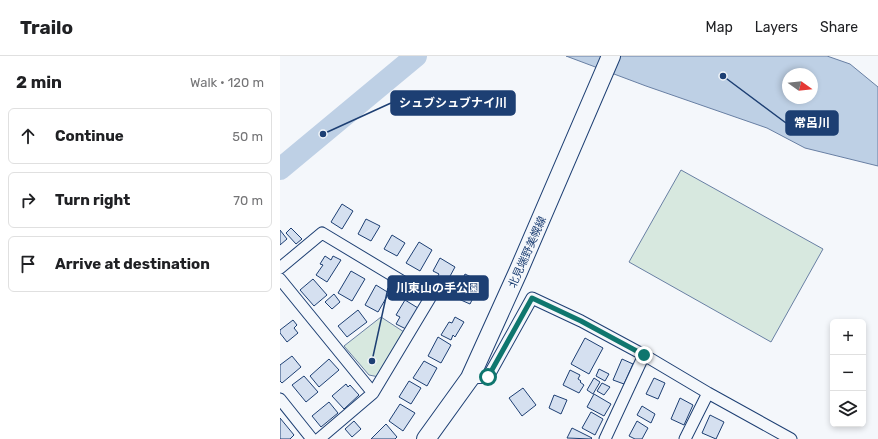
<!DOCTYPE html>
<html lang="en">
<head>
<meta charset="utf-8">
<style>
	body { margin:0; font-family:Rubik,"Noto Sans JP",sans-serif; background:#f2f2f2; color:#202124 }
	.controls { position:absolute; right:12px; bottom:12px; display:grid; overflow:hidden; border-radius:6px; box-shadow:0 2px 6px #0003 }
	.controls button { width:36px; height:36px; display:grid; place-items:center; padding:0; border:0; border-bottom:1px solid #e0e0e0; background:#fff; color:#202124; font:20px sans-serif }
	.compass { position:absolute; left:502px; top:12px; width:36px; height:36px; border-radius:50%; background:#fff; box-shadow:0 2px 6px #0003; rotate:105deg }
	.stop { position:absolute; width:12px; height:12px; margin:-9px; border:3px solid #0f766e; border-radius:50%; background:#fff }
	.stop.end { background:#0f766e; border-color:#fff; box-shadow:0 1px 4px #0008 }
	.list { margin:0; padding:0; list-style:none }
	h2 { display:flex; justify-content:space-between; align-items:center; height:52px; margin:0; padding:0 16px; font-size:17px }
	h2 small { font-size:13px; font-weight:400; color:#757577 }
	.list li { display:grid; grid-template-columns:26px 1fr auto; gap:12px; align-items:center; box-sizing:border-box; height:56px; margin:0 8px 8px; padding:0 8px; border:1px solid #e0e0e0; border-radius:6px }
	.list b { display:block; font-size:15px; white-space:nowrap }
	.list em { font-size:13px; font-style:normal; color:#757577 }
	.icon { flex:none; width:22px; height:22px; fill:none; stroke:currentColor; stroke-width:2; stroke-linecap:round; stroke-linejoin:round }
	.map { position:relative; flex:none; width:598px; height:383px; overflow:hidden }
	header { display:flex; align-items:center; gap:24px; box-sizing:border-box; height:56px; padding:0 20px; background:#fff; border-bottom:1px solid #e0e0e0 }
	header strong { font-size:19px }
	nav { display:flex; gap:22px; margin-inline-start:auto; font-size:14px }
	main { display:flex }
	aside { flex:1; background:#fff }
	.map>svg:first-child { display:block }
	.green { fill:#d7e8df; stroke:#687fa3 }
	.water { fill:#bed0e5; stroke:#687fa3; fill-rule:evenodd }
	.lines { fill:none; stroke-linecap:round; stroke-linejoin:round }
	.river { stroke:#bed0e5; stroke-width:22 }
	.building { fill:#d5e0f0; stroke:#1d3f73 }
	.minor-casing { stroke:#1d3f73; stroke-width:13 }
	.primary-casing { stroke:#1d3f73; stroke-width:20 }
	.minor { stroke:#f4f7fb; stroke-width:11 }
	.primary { stroke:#f4f7fb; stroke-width:18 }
	.route { stroke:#0f766e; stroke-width:5 }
	.labels { text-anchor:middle; stroke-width:3; stroke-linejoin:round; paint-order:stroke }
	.street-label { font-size:11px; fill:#1d3f73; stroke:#f4f7fb }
	.leader { fill:none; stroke:#1d3f73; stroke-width:1.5 }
	.callout-dot { fill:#1d3f73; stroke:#f4f7fb; stroke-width:1.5 }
	.callout { fill:#1d3f73; stroke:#1d3f73; stroke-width:1.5 }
	.callout-label { font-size:12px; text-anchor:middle; font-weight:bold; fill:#fff }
</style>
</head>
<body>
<header>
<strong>Trailo</strong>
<nav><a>Map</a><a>Layers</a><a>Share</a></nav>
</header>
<main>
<aside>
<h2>2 min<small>Walk · 120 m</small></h2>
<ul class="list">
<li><svg class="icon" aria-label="ahead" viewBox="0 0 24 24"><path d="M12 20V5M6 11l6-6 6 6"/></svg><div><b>Continue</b></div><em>50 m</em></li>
<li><svg class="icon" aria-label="right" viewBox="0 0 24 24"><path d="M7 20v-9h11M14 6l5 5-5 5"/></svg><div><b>Turn right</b></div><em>70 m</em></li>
<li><svg class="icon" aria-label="arrive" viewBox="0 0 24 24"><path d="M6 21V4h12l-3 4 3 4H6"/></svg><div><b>Arrive at destination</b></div></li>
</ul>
</aside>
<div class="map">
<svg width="598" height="383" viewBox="0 0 598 383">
	<rect width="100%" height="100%" fill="#f4f7fb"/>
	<path class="green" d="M401,114L543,193L491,286L349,206Z
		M101,261L124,276L99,321L89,319L64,290Z"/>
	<path class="water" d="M286,0H547L570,8L598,31V110L525,92L487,72L366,30ZM508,18H532V42H508Z"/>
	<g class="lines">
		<path class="river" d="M0,113L136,0"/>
	</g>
	<path class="building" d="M62,148L73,155L62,173L51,166Z
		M86,163L100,170L91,185L78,178Z
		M11,172L22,183L16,188L6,177Z
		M0,174L7,183L0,189Z
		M112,179L125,187L117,200L104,193Z
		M139,186L152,194L140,215L126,207Z
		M45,200L51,204L53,200L61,204L47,226L36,219L43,209L40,208Z
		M160,202L175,211L163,233L153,228L159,218L153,215Z
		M71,215L85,223L72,245L58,237Z
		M185,218L201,226L190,248L174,241Z
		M33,223L47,239L34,250L20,234Z
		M96,229L109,237L98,256L85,249Z
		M54,238L60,246L52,253L45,246Z
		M125,244L138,252L126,273L116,268L120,261L116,259Z
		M78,254L87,266L67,281L58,270Z
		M175,261L184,266L175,281L173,279L171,284L161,279L169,266L172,267Z
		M13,264L17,269L14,272L18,277L7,286L0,277V274Z
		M158,281L171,289L161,307L148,300Z
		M305,282L323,292L309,318L291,308Z
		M12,300L21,311L2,327L0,325V309Z
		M49,303L59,314L39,331L30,320Z
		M342,303L353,308L344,328L333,324Z
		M144,305L157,312L147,330L133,322Z
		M319,313L329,318L325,325L316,320Z
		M290,314L300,319L298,323L301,325L300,326L304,329L299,337L283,329Z
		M24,320L38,336L26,346L12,329Z
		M314,322L320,326L313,338L307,334Z
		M374,322L385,327L378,343L366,338Z
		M129,325L141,332L131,348L119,341Z
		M322,327L330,331L324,339L317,335Z
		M66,328L68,331L70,329L79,339L64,353L52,340Z
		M243,332L256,349L242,360L229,342Z
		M314,338L331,348L324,360L307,351Z
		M274,339L287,344L281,358L269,352Z
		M400,342L413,349L404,369L391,363Z
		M49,346L58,357L41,371L32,360Z
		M120,348L135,357L123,375L109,365Z
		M362,350L375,358L371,367L357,359Z
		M311,356L323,363L315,379L302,372Z
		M430,359L444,366L436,383L422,377Z
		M0,362L14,379L10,383H0Z
		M74,365L81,373L72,381L65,373Z
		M357,365L368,372L362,383H355L349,380Z
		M106,368L117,381L115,383H91Z
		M292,372L312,382L311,383L287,382Z"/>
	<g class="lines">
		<defs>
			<path id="minor" d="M0,212L42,177L150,242L93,337L39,383
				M0,223L93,337
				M190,322L208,321L252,242L301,265L364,299L428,337L511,383
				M0,343L32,383
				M325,383L364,299
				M405,383L428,337"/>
			<path id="primary" d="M146,383L190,322L238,216L331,0"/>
		</defs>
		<use href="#minor" class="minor-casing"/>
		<use href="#primary" class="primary-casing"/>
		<use href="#minor" class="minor"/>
		<use href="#primary" class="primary"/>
	</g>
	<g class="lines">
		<path class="route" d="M208,321L252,242L301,265L364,299"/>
	</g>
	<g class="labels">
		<g class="street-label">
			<text transform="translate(247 196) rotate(-66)" y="4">北見端野美幌線</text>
		</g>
	</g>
	<path class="leader" d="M43 78L111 47M443 20L506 67M92 305L108 232"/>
	<g class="callout-dot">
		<circle cx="43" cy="78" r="4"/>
		<circle cx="443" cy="20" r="4"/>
		<circle cx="92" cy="305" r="4"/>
	</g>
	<g class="callout">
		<rect x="111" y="35" width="124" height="24" rx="4"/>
		<rect x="506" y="55" width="52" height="24" rx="4"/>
		<rect x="108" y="220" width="100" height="24" rx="4"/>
	</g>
	<g class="callout-label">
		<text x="173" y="51">シュブシュブナイ川</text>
		<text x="532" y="71">常呂川</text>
		<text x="158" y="236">川東山の手公園</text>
	</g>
</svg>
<div class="controls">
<button>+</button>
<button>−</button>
<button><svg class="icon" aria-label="layers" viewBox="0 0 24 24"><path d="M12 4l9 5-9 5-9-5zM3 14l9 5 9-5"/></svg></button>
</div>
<svg class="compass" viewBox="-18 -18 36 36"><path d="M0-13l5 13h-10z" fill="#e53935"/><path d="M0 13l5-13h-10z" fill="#757577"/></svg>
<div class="stop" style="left:208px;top:321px"></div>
<div class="stop end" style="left:364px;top:299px"></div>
</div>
</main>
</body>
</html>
